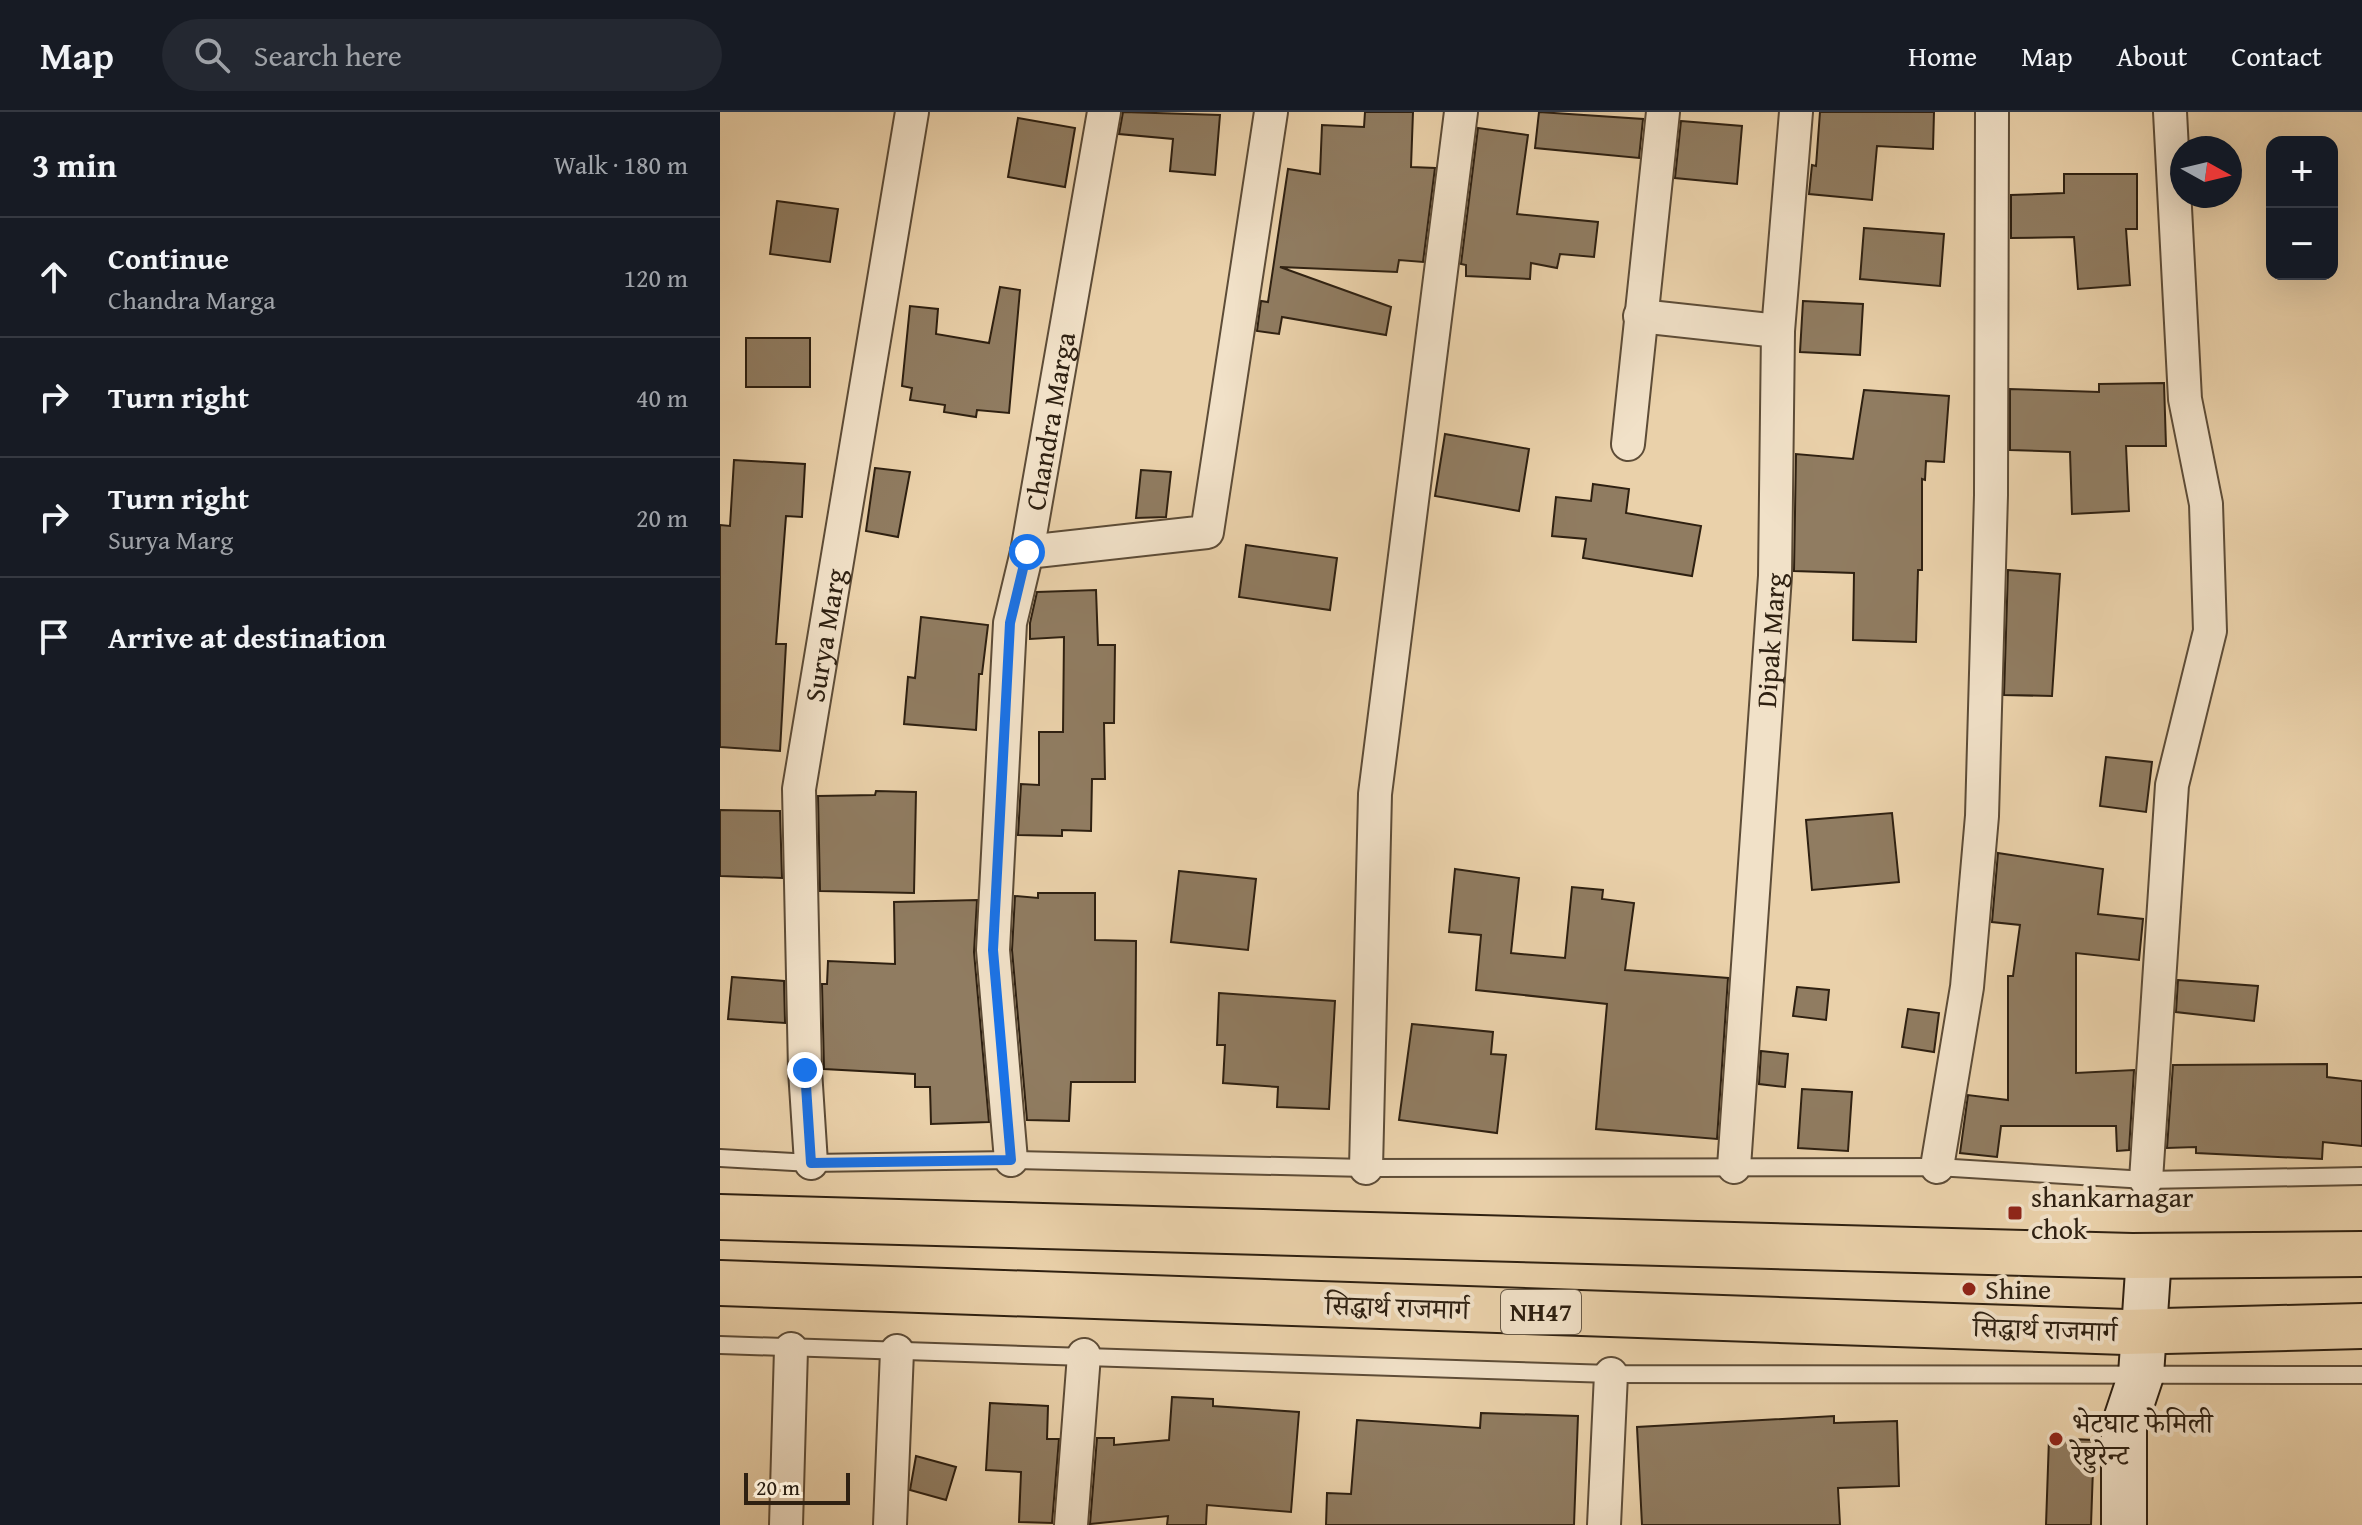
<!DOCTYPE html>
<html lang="en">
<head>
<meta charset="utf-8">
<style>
	body { margin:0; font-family:"Gentium Book Plus","Noto Serif Devanagari",serif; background:#242831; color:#f1f3f6 }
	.controls { position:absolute; right:24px; top:24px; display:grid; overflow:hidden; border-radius:16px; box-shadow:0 8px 32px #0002 }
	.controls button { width:72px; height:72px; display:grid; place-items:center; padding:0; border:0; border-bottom:2px solid #363941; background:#171b24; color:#f1f3f6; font:40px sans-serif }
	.compass { position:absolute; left:1450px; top:24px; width:72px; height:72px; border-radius:50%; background:#171b24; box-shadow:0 8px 32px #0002; rotate:98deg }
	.scale { position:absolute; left:24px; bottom:20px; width:106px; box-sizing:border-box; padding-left:8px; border:4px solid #2e2011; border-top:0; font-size:22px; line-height:28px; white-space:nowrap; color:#2e2011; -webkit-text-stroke:6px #f1e1c8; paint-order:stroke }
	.stop { position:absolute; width:24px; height:24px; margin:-18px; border:6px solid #1a73e8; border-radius:50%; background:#fff }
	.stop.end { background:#1a73e8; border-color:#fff; box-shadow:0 2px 8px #0008 }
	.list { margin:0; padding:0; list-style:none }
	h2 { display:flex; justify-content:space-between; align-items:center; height:104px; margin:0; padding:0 32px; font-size:34px }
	h2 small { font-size:26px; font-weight:400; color:#9ea1a6 }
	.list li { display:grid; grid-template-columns:52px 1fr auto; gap:24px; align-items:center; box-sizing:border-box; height:120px; padding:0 32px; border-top:2px solid #363941 }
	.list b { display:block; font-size:30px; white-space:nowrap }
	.list p { margin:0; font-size:26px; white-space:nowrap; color:#9ea1a6 }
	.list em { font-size:26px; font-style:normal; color:#9ea1a6 }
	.icon { flex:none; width:44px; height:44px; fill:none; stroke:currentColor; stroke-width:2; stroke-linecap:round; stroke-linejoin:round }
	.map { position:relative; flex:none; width:1642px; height:1413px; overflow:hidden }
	header { display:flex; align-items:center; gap:48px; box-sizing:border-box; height:112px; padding:0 40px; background:#171b24; border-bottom:2px solid #363941 }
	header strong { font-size:38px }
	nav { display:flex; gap:44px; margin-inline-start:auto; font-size:28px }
	.search { width:560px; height:72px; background:#242831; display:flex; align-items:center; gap:20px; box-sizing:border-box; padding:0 28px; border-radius:44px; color:#9ea1a6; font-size:30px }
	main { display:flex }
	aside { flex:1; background:#171b24 }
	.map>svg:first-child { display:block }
	.building { fill:#907c61; stroke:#2e2011; stroke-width:2 }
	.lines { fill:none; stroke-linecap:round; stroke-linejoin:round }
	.lane-casing { stroke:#5d4c37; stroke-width:20 }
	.street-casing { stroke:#5d4c37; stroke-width:36 }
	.secondary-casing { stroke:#2e2011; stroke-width:48 }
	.highway-casing { stroke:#2e2011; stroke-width:48 }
	.lane { stroke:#f1e1c8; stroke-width:16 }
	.street { stroke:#f1e1c8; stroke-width:32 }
	.secondary { stroke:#f1e1c8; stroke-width:44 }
	.highway { stroke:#ead1aa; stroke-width:44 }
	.route { stroke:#1a73e8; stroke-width:10 }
	.poi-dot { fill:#8f2418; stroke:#f1e1c8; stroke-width:3 }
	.labels { text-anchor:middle; stroke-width:8; stroke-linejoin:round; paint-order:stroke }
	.shield { fill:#f1e1c8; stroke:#685a48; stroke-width:2 }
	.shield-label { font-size:26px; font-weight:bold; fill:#2e2011 }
	.street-label { font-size:28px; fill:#2e2011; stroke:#f1e1c8 }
	.poi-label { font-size:28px; fill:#2e2011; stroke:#f1e1c8; text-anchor:start }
</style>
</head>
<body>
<header>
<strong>Map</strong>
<div class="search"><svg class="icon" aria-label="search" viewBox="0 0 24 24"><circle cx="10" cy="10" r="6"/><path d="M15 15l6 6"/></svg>Search here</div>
<nav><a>Home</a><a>Map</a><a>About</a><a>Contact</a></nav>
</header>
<main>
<aside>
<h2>3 min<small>Walk · 180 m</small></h2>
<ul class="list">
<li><svg class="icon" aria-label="ahead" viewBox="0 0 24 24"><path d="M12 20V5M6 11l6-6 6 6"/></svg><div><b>Continue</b><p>Chandra Marga</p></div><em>120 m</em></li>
<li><svg class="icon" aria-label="right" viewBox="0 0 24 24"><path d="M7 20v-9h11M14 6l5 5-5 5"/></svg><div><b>Turn right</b></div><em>40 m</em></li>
<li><svg class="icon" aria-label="right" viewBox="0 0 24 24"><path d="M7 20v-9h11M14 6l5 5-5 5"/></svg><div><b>Turn right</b><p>Surya Marg</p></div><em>20 m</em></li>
<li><svg class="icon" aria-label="arrive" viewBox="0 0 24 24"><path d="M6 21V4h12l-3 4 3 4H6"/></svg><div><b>Arrive at destination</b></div></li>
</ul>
</aside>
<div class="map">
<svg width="1642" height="1413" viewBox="0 0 1642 1413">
	<rect width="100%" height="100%" fill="#ead1aa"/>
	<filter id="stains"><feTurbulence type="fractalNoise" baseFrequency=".0025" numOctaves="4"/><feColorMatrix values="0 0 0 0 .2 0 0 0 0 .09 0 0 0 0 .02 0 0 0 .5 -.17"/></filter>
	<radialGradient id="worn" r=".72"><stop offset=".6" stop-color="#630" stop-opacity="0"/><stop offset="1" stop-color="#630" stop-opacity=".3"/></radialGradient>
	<path class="building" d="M403,0L500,3L495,63L450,59L453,27L399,22Z
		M645,0H693L691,55L715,56L703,150L679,148L677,160L560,155L671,195L666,223L562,205L559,222L537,219L541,189L548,190L568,57L600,62L602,13L644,15Z
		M819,0L923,7L919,46L815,36Z
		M1100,0H1214L1213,37L1157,34L1152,88L1089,82L1092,53L1096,54Z
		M298,6L355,16L345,75L288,65Z
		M961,9L1022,14L1017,72L955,66Z
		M758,16L808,23L797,102L878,110L874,145L840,142L837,156L811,151L810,167L746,164V153L741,152Z
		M1344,62H1417V117H1406L1410,173L1358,177L1354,125L1291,126V83L1344,81Z
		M57,89L118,97L110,150L50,142Z
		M1144,116L1224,122L1220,174L1140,167Z
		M280,175L300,178L289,301L257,298L256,305L224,300L225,293L190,288L192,276L182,274L190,194L218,197L216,222L269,231Z
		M1083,189L1143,192L1140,243L1080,240Z
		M26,226H90V275H26Z
		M1444,271L1446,334H1406L1409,399L1352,402L1350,340L1290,338V277L1379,280V272Z
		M1144,278L1229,284L1224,350L1206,349L1205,368L1202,367V458H1198L1196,530L1133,528L1134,461L1074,459L1076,342L1133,347Z
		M725,322L809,337L799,399L715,384Z
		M14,348L85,352L82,405L66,404L56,532H66L60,639L0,635V413L10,414Z
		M155,356L190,360L178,425L146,419Z
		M421,358L451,360L446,405L416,406Z
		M873,372L909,377L906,401L981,414L972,464L863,446L866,427L832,424L836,385L871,389Z
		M526,433L617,446L610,498L519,485Z
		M1288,458L1340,462L1332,584L1284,583Z
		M376,478L378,533H395L394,611H384L385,667H372L371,719L342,718V724L298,723L301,672L319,673V620H343L344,525L310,527V511L317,480Z
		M201,505L268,513L262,562H259L256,618L184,612L188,565L195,566Z
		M1386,645L1432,650L1426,700L1380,694Z
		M156,679L196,680L194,781L100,779L98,684L155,683Z
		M0,698L60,699L62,766L0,764Z
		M1172,701L1179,770L1092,778L1086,708Z
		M1278,741L1383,757L1378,802L1423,807L1419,848L1356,841V961L1414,958L1409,1038L1397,1039L1396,1014H1281L1277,1045L1240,1041L1248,983L1288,988V864H1293L1300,813L1272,810Z
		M735,757L799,766L791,841L845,846L852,775L883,778L882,787L914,791L905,858L1008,866L997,1027L876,1017L887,892L756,878L761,823L729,820Z
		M459,759L536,767L528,838L451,830Z
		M318,781H375V828L416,829L415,970H351L349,1009L307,1008L292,838L295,784L318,786Z
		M257,788L254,840L269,1010L211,1012L210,975H195V962L104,957L102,872H107L108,849L175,852L174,790Z
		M12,865L64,869L65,911L8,907Z
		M1458,868L1538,874L1534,909L1456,900Z
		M1077,875L1109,878L1106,908L1073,904Z
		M499,881L615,889L609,997L557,995L558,975L503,971L505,933H497Z
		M1188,897L1219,901L1214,940L1182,935Z
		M692,912L773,920L771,942L786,943L777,1021L679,1008Z
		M1041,939L1068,942L1065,975L1039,972Z
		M1607,952V965L1642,969V1034L1603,1030L1602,1047L1476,1041V1035L1447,1036L1453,953Z
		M1082,977L1132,980L1128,1039L1078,1036Z
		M452,1285L493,1287V1294L579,1300L571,1400L487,1393L486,1413H447L448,1404L370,1412L377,1326H394V1333L449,1328Z
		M270,1291L328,1294L327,1327H339L332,1411L299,1410L301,1360L266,1358Z
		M761,1301L858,1304L854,1413H606L607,1381L631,1382L637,1308L760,1316Z
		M1114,1304V1311L1177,1309L1179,1374L1118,1376L1120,1413H922L917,1315Z
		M1329,1326L1374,1328L1371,1413H1326Z
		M196,1344L236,1355L226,1388L190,1378Z"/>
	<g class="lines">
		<defs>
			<path id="lane" d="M0,1046L91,1051L291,1048L646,1056L1217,1055L1426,1068L1642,1064
				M0,1233L891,1262L1642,1263"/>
			<g id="street">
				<path d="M920,204L1058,219"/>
				<path d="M908,332L943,0"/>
				<path d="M307,440L487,420L551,0"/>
				<path id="s1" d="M291,1048L273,838L290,511L307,440L384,0"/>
				<path id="s2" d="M91,1051L85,958L79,677L192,0"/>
				<path id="s3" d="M1014,1055L1055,464L1058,219L1076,0"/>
				<path d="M1217,1055L1247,875L1262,704L1271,383L1272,0"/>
				<path d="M646,1056L655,682L741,0"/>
				<path d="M1426,1068L1452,673L1490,519L1486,392L1465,287L1450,0"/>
				<path d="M66,1413L71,1237"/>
				<path d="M170,1413L177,1239"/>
				<path d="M351,1413L364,1243"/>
				<path d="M884,1413L891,1262"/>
			</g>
			<path id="secondary" d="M1404,1413V1314L1421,1263L1429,1144"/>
			<path id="highway" d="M0,1105L1412,1144L1642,1142
				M0,1171L1405,1220L1642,1214"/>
		</defs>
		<use href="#lane" class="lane-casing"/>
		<use href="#street" class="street-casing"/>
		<use href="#secondary" class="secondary-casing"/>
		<use href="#highway" class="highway-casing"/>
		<use href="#lane" class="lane"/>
		<use href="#street" class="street"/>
		<use href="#secondary" class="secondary"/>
		<use href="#highway" class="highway"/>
	</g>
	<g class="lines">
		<path class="route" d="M85,958L91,1051L291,1048L273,838L290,511L307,440"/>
	</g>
	<g class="poi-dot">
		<rect x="1287" y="1093" width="16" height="16" rx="4"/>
		<circle cx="1249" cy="1177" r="8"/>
		<circle cx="1336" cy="1327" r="8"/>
	</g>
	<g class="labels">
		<rect class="shield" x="781" y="1178" width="80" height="44" rx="6"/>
		<g class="shield-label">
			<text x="821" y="1209">NH47</text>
		</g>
		<g class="street-label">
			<text dy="10" stroke="none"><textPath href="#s1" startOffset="744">Chandra Marga</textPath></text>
			<text dy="10" stroke="none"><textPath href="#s2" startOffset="530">Surya Marg</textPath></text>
			<text dy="10" stroke="none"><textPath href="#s3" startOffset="528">Dipak Marg</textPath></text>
			<text transform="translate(677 1195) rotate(2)" y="10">सिद्धार्थ राजमार्ग</text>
			<text transform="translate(1325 1217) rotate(2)" y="10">सिद्धार्थ राजमार्ग</text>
		</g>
		<g class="poi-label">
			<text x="1311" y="1095">shankarnagar<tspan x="1311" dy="32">chok</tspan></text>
			<text x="1265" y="1187">Shine</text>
			<text x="1352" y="1321">भेटघाट फेमिली<tspan x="1352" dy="32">रेष्टुरेन्ट</tspan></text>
		</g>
	</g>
	<rect width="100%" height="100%" filter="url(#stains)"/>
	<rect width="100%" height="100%" fill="url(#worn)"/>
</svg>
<div class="controls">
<button>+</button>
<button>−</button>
</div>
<svg class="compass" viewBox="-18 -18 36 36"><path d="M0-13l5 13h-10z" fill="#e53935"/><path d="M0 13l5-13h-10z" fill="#9ea1a6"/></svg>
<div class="scale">20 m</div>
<div class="stop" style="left:307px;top:440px"></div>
<div class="stop end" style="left:85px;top:958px"></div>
</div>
</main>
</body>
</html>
